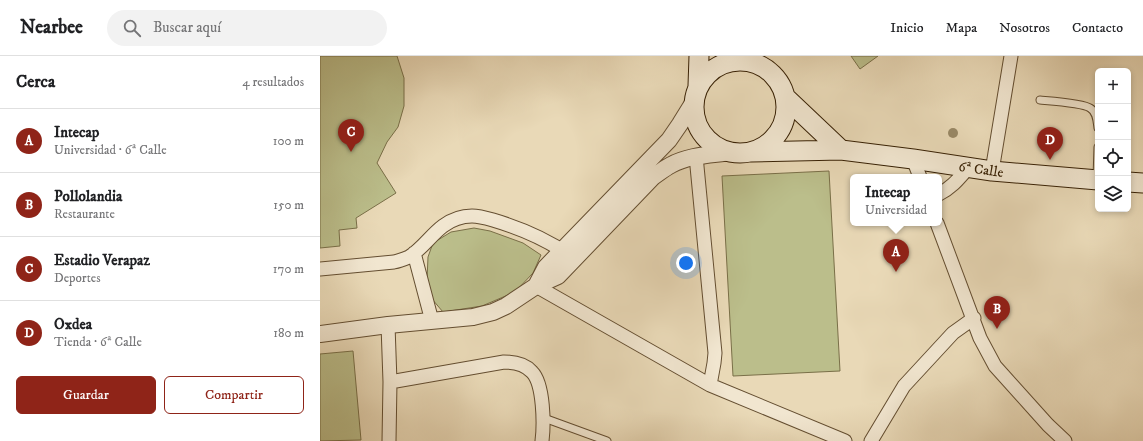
<!DOCTYPE html>
<html lang="es">
<head>
<meta charset="utf-8">
<style>
	body { margin:0; font-family:"IM FELL DW Pica",serif; background:#f2f2f2; color:#202124 }
	.controls { position:absolute; right:12px; top:12px; display:grid; overflow:hidden; border-radius:6px; box-shadow:0 2px 6px #0003 }
	.controls button { width:36px; height:36px; display:grid; place-items:center; padding:0; border:0; border-bottom:1px solid #e0e0e0; background:#fff; color:#202124; font:20px sans-serif }
	.you { position:absolute; left:366px; top:207px; width:14px; height:14px; margin:-10px; border:3px solid #fff; border-radius:50%; background:#1a73e8; box-shadow:0 0 0 6px #1a73e833 }
	.badge { display:grid; place-items:center; width:26px; height:26px; border-radius:50%; background:#8f2418; color:#fff; font-size:13px; font-weight:700 }
	.pin { position:absolute; translate:-50% -33px; filter:drop-shadow(0 1px 2px #0008) }
	.pin::after { content:''; position:absolute; top:21px; width:14px; height:12px; background:inherit; clip-path:polygon(0 0,100% 0,50% 100%) }
	.popup { position:absolute; left:530px; top:118px; width:92px; height:52px; box-sizing:border-box; display:grid; place-content:center; border-radius:6px; background:#fff; filter:drop-shadow(0 1px 3px #0005); font-size:13px; white-space:nowrap; color:#757577 }
	.popup b { font-size:15px; color:#202124 }
	.popup::after { content:''; position:absolute; left:50%; top:100%; margin-left:-8px; border:8px solid transparent; border-top-color:#fff }
	.list { margin:0; padding:0; list-style:none }
	h2 { display:flex; justify-content:space-between; align-items:center; height:52px; margin:0; padding:0 16px; font-size:17px }
	h2 small { font-size:13px; font-weight:400; color:#757577 }
	.list li { display:grid; grid-template-columns:26px 1fr auto; gap:12px; align-items:center; box-sizing:border-box; height:64px; padding:0 16px; border-top:1px solid #e0e0e0 }
	.list b { display:block; font-size:15px; white-space:nowrap }
	.list p { margin:0; font-size:13px; white-space:nowrap; color:#757577 }
	.list em { font-size:13px; font-style:normal; color:#757577 }
	.actions { display:flex; gap:8px; padding:12px 16px }
	.actions a { flex:1; padding:9px 0; border:1px solid #8f2418; border-radius:6px; text-align:center; font-size:14px; color:#8f2418 }
	.actions .main { background:#8f2418; color:#fff }
	.icon { flex:none; width:22px; height:22px; fill:none; stroke:currentColor; stroke-width:2; stroke-linecap:round; stroke-linejoin:round }
	.map { position:relative; flex:none; width:823px; height:385px; overflow:hidden }
	header { display:flex; align-items:center; gap:24px; box-sizing:border-box; height:56px; padding:0 20px; background:#fff; border-bottom:1px solid #e0e0e0 }
	header strong { font-size:19px }
	nav { display:flex; gap:22px; margin-inline-start:auto; font-size:14px }
	.search { width:280px; height:36px; background:#f2f2f2; display:flex; align-items:center; gap:10px; box-sizing:border-box; padding:0 14px; border-radius:22px; color:#757577; font-size:15px }
	main { display:flex }
	aside { flex:1; background:#fff }
	.map>svg:first-child { display:block }
	.green { fill:#bbbe8b; stroke:#796f48 }
	.lines { fill:none; stroke-linecap:round; stroke-linejoin:round }
	.service-casing { stroke:#644e31; stroke-width:9 }
	.minor-casing { stroke:#644e31; stroke-width:15 }
	.tertiary-casing { stroke:#644e31; stroke-width:18 }
	.secondary-casing { stroke:#372004; stroke-width:21 }
	.service { stroke:#f1e6d0; stroke-width:7 }
	.minor { stroke:#f1e6d0; stroke-width:13 }
	.tertiary { stroke:#f1e6d0; stroke-width:16 }
	.secondary { stroke:#f1e6d0; stroke-width:19 }
	.tree { fill:#998967 }
	.labels { text-anchor:middle; stroke-width:4; stroke-linejoin:round; paint-order:stroke }
	.street-label { font-size:14px; fill:#372004; stroke:#f1e6d0 }
</style>
</head>
<body>
<header>
<strong>Nearbee</strong>
<div class="search"><svg class="icon" aria-label="search" viewBox="0 0 24 24"><circle cx="10" cy="10" r="6"/><path d="M15 15l6 6"/></svg>Buscar aquí</div>
<nav><a>Inicio</a><a>Mapa</a><a>Nosotros</a><a>Contacto</a></nav>
</header>
<main>
<aside>
<h2>Cerca<small>4 resultados</small></h2>
<ul class="list">
<li><span class="badge">A</span><div><b>Intecap</b><p>Universidad · 6ª Calle</p></div><em>100 m</em></li>
<li><span class="badge">B</span><div><b>Pollolandia</b><p>Restaurante</p></div><em>150 m</em></li>
<li><span class="badge">C</span><div><b>Estadio Verapaz</b><p>Deportes</p></div><em>170 m</em></li>
<li><span class="badge">D</span><div><b>Oxdea</b><p>Tienda · 6ª Calle</p></div><em>180 m</em></li>
</ul>
<div class="actions"><a class="main">Guardar</a><a>Compartir</a></div>
</aside>
<div class="map">
<svg width="823" height="385" viewBox="0 0 823 385">
	<rect width="100%" height="100%" fill="#e9d9b7"/>
	<filter id="stains"><feTurbulence type="fractalNoise" baseFrequency=".005" numOctaves="4"/><feColorMatrix values="0 0 0 0 .2 0 0 0 0 .09 0 0 0 0 .02 0 0 0 .5 -.17"/></filter>
	<radialGradient id="worn" r=".72"><stop offset=".6" stop-color="#630" stop-opacity="0"/><stop offset="1" stop-color="#630" stop-opacity=".3"/></radialGradient>
	<path class="green" d="M0,0H77L84,22V50L78,71L67,86L57,107L76,137L36,162L37,172L19,174L20,190L0,192Z
		M531,0H558L540,13Z
		M509,115L520,315L413,320L402,120Z
		M154,172L170,175L203,187L221,199L213,217L195,236L162,250L123,256L112,243L107,224L108,201L113,187L131,176Z
		M33,295L41,384L0,385V298Z"/>
	<g class="lines">
		<defs>
			<path id="service" d="M720,44C731,45 763,47 770,52C777,56 777,65 778,72
				M777,123L778,91
				M224,362L287,385"/>
			<path id="minor" d="M376,100L395,297L394,307L390,329
				M593,103L600,121
				M672,115L691,0
				M619,138C632,132 640,121 649,111
				M617,167L660,282L675,310L728,369L745,385
				M94,197L112,265
				M0,213L74,206C79,205 84,203 89,201C102,193 111,179 123,170C131,164 142,160 152,160C159,160 166,162 173,164C200,172 226,183 249,199
				M216,230L390,329L525,385
				M68,269L70,326L69,385
				M70,326L184,306C195,306 205,308 212,316C224,328 224,369 222,385
				M551,385L584,330L633,277L654,262"/>
			<path id="tertiary" d="M216,230L226,211L349,84L360,68L373,47
				M0,278L68,269L153,261L173,256L186,250L216,230L238,220L333,121C339,117 345,112 351,109C369,99 391,99 411,96"/>
			<path id="secondary" d="M374 51a46 46 0 1 1 92 0a46 46 0 1 1-92 0Z
				M378,30L379,0
				M465,41L521,94
				M431,96L521,94L593,103L672,115L778,124
				M808,126L823,127"/>
		</defs>
		<use href="#service" class="service-casing"/>
		<use href="#minor" class="minor-casing"/>
		<use href="#tertiary" class="tertiary-casing"/>
		<use href="#secondary" class="secondary-casing"/>
		<use href="#service" class="service"/>
		<use href="#minor" class="minor"/>
		<use href="#tertiary" class="tertiary"/>
		<use href="#secondary" class="secondary"/>
	</g>
	<circle class="tree" cx="633" cy="77" r="5"/>
	<g class="labels">
		<g class="street-label">
			<text transform="translate(661 113) rotate(8)" y="5">6ª Calle</text>
		</g>
	</g>
	<rect width="100%" height="100%" filter="url(#stains)"/>
	<rect width="100%" height="100%" fill="url(#worn)"/>
</svg>
<div class="controls">
<button>+</button>
<button>−</button>
<button><svg class="icon" aria-label="locate" viewBox="0 0 24 24"><circle cx="12" cy="12" r="6"/><path d="M12 2v4M12 18v4M2 12h4M18 12h4"/></svg></button>
<button><svg class="icon" aria-label="layers" viewBox="0 0 24 24"><path d="M12 4l9 5-9 5-9-5zM3 14l9 5 9-5"/></svg></button>
</div>
<div class="you"></div>
<div class="pin badge" style="left:576px;top:216px">A</div>
<div class="popup"><b>Intecap</b>Universidad</div>
<div class="pin badge" style="left:677px;top:273px">B</div>
<div class="pin badge" style="left:31px;top:96px">C</div>
<div class="pin badge" style="left:730px;top:104px">D</div>
</div>
</main>
</body>
</html>
